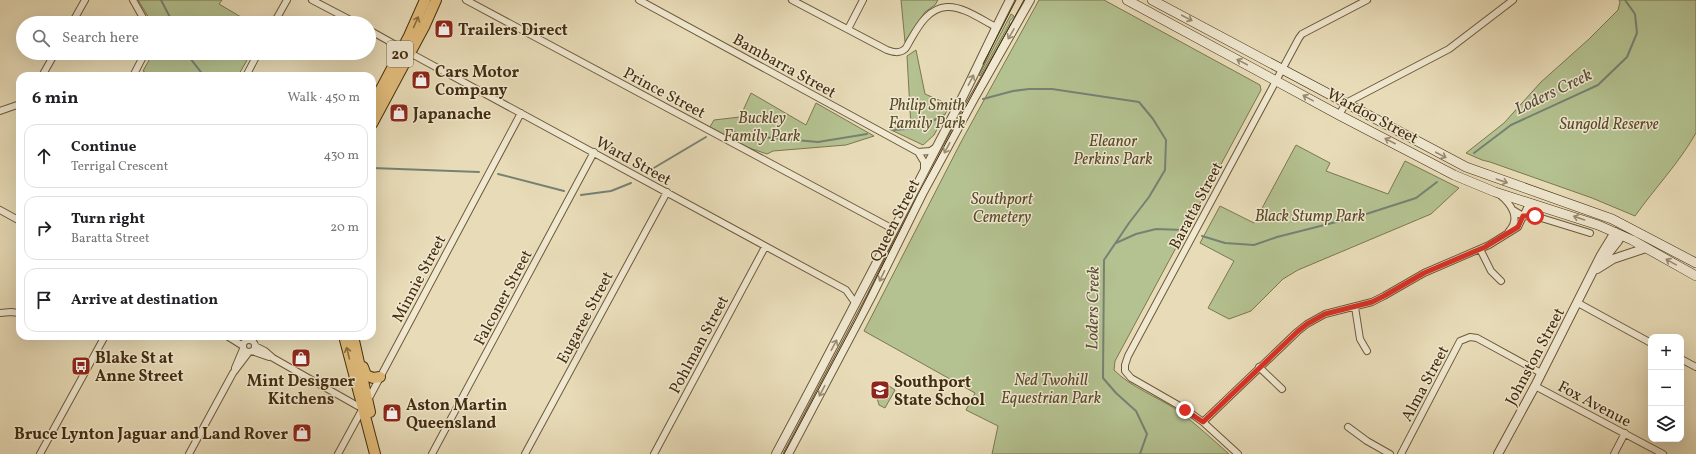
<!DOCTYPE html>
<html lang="en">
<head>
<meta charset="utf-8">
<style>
	body { margin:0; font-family:Vollkorn,serif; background:#f2f2f2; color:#202124 }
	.controls { position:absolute; right:12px; bottom:12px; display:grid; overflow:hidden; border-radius:8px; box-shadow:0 4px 16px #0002 }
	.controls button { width:36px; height:36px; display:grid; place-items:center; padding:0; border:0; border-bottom:1px solid #e0e0e0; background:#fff; color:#202124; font:20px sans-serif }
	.stop { position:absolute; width:12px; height:12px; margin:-9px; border:3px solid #d93025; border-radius:50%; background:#fff }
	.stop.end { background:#d93025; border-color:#fff; box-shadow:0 1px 4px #0008 }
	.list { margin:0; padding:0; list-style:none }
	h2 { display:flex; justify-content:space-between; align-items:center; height:52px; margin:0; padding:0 16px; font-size:17px }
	h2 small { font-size:13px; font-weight:400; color:#757577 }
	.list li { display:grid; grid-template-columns:26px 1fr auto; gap:12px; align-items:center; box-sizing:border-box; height:64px; margin:0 8px 8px; padding:0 8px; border:1px solid #e0e0e0; border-radius:12px }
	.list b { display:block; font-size:15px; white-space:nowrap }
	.list p { margin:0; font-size:13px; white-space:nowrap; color:#757577 }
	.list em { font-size:13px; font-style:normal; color:#757577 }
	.icon { flex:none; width:22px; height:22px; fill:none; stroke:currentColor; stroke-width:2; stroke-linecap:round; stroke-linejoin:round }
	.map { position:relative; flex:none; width:1696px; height:454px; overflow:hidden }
	.search { position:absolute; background:#fff; box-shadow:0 4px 16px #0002; left:16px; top:16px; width:360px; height:44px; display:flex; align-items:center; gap:10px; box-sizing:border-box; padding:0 14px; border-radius:22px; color:#757577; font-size:15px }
	.panel { position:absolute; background:#fff; box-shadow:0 4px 16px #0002; left:16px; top:72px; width:360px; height:268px; border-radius:12px }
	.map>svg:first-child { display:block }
	.green { fill:#b4c190; stroke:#7c774f }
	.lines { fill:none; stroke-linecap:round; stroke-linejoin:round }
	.stream { stroke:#778174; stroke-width:2 }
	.minor-casing { stroke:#6c5938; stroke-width:8 }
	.tertiary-casing { stroke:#6c5938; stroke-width:10 }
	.secondary-casing { stroke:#432d0e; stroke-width:10 }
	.primary-casing { stroke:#432d0e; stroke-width:12 }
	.minor { stroke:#f0e8d1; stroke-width:6 }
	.tertiary { stroke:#f0e8d1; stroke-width:8 }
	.secondary { stroke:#f0e8d1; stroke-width:9 }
	.primary { stroke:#e4be7c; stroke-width:10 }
	.tram { stroke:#432d0e; stroke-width:1 }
	.oneway { stroke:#9a8a70 }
	.oneway2 { stroke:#8b6e3f }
	.route { stroke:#d93025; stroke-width:5 }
	.labels { text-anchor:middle; stroke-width:3; stroke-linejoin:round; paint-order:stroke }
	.shield { fill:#f0e8d1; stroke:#776548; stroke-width:1 }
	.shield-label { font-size:15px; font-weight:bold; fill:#432d0e }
	.poi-label { font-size:16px; font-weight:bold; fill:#432d0e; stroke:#f0e8d1; text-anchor:start }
	.street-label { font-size:16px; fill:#432d0e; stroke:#f0e8d1 }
	.park-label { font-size:16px; font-style:italic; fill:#5a4b28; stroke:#f0e8d1 }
	.water-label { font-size:17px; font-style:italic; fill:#595038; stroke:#f0e8d1 }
</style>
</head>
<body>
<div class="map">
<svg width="1696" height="454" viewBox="0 0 1696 454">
	<rect width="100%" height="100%" fill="#e8dcb8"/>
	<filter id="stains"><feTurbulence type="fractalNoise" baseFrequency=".005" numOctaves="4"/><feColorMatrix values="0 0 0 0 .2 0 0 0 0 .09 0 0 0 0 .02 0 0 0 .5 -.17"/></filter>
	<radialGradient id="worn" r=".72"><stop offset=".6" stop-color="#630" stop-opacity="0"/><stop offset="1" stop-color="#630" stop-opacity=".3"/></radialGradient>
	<path class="green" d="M138,0H222L219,4L251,23H152Z
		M901,0H938L935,5L925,12L905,42Z
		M1039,0H1104L1260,85L1261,90L1115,361L1114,370C1132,388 1156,396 1177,410C1195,423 1212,439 1229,454H992L998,426L966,410L975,393L864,331L961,142Z
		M1619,0H1696V133C1679,163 1655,188 1635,216L1592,198L1490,162L1482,160L1466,153L1504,123L1541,82L1589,39L1618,10L1620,2Z
		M1011,14L1014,16L1009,22L1010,23L980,76L979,75Z
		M916,50L925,94L950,105L934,135L923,145L889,129V128L911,127L907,56Z
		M153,53H251L238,76H151L143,71Z
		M751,93L806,125L816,103L874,136L846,145L773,151L767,154L723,139L708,130L714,120L740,117Z
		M1296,145L1330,163L1326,171L1388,194L1405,161L1459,188L1431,214L1298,270L1283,279L1251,311L1229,319L1208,308L1234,261L1200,243L1220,206L1254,223Z
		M889,386L895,390L885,408L879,405L875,391Z"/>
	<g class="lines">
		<path class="stream" d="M161,0L173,23
			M186,53L204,76
			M983,99L1013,91L1029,89H1052L1139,102L1153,119L1166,140L1165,170L1149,197L1129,223L1104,260L1103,378L1116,393L1136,411L1147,434L1140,454
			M893,130L919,128L944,115
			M735,132L762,137L818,142L867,134
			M1474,153L1511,125L1598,85L1627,57L1637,33L1635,14L1625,0
			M372,168L479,172
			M647,172L706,137
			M498,174L564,191
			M581,195L611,191L631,183
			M1202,236L1225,243L1254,245L1277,237L1360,216L1416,198L1437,182
			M1116,243L1136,234L1156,229L1184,230"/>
		<defs>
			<path id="minor" d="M133,0L146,23
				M312,0L356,23
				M466,0L893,229
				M639,0L918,152L924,162V169
				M792,0L887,50C893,52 899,54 905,49C907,47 909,42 911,39C919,25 929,8 947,7C963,6 982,20 996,27
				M72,23L85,0
				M274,23L287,0
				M848,29L863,0
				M369,30L403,49
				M410,53L846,290L856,304
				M42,76L55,53
				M133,76L145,53
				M246,76L258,53
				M0,111L20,104
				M1339,115L1346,103L1449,49L1513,0
				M918,152L930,151L935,148
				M1500,195C1511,204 1521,218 1509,231
				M0,210L20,221
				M1513,210L1523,216L1538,217L1590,233
				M1480,249L1491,271L1501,281
				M1578,303L1651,343
				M1355,307L1360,339L1367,351
				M0,313L11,312L19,313
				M227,336L243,346
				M243 346a6 6 0 1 1 12 0a6 6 0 1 1-12 0Z
				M255,346L265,351L273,358L363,409
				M252,351L269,357
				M1681,359L1696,367
				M1259,367L1282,389
				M235,368L243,349
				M1535,386L1663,454
				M368,400L521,113
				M1203,422L1297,332L1307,324L1325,314L1372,302L1384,296L1424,273L1489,245L1518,227L1527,208L1534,204
				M1348,427L1367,441L1390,454
				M40,454L105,336
				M189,454L233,373L249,352
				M338,454L363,408
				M432,454L594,152
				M525,454L667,192
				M654,454L765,247
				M1238,454L1203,422L1185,409L1131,378L1125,371V365L1128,356L1299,38L1302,34L1367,0
				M1401,454L1460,341L1470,337L1477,338L1541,373
				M1614,454L1625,433"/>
			<path id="tertiary" d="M1603,260L1618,241L1621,235
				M1597,269L1613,259L1646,248
				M776,454C838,338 898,222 958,106C976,71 992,35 1010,0
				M788,454L871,297L923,192L973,100L1030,0
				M1498,454L1535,386L1601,255L1615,232"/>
			<path id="secondary" d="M1127,0L1339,115L1454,175L1495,192L1598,225L1632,240L1696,276
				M1152,0L1466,167L1612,219L1696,263"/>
			<path id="primary" d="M372,106L409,36L425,0
				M372,124L424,27L436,0
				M344,336L375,454
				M353,336L370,412
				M363,367L366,375L373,378L380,377"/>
		</defs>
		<use href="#minor" class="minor-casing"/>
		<use href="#tertiary" class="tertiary-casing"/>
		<use href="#secondary" class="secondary-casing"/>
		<use href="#primary" class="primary-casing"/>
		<use href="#minor" class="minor"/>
		<use href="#tertiary" class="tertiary"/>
		<use href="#secondary" class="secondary"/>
		<use href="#primary" class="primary"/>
		<path class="tram" d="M983,64L1016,0
			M784,454L857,317L918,194L1024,0"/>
	</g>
	<defs><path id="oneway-shaft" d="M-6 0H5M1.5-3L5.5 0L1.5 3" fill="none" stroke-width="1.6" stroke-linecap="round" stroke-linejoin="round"/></defs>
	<g class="oneway">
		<use href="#oneway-shaft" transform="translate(1187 18) rotate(28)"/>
		<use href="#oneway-shaft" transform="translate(1011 34) rotate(120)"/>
		<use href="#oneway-shaft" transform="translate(1242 62) rotate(-152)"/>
		<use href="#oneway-shaft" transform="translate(971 80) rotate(-63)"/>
		<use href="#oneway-shaft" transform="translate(1308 98) rotate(-151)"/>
		<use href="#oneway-shaft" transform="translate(1390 141) rotate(-153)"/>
		<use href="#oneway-shaft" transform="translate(947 148) rotate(118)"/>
		<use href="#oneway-shaft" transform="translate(1441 155) rotate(28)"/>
		<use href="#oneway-shaft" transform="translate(1502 181) rotate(19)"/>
		<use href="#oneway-shaft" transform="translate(1579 218) rotate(-161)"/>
		<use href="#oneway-shaft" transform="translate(1671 262) rotate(-151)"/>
		<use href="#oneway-shaft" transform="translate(882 276) rotate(116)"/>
		<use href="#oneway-shaft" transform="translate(834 345) rotate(-62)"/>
		<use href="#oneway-shaft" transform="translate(822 391) rotate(118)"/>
	</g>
	<g class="oneway2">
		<use href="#oneway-shaft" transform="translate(416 22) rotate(-66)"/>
		<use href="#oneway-shaft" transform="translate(348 353) rotate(-104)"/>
	</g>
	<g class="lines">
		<path class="route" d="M1185,410L1203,422L1297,332L1307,324L1325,314L1372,302L1384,296L1424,273L1485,247L1518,227L1523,216H1535"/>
	</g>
	<defs>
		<symbol id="shop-square" viewBox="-11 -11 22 22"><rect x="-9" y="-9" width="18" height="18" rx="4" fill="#8f2418" stroke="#f0e8d1"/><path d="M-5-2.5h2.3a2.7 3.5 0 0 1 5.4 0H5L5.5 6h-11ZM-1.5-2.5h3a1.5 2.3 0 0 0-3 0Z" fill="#fff"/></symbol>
		<symbol id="bus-square" viewBox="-11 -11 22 22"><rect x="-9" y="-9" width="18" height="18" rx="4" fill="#8f2418" stroke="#f0e8d1"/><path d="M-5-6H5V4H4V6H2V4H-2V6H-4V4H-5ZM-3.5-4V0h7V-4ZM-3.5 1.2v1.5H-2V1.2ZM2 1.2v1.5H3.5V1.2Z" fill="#fff"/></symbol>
		<symbol id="school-square" viewBox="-11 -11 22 22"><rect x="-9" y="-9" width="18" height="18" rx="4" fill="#8f2418" stroke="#f0e8d1"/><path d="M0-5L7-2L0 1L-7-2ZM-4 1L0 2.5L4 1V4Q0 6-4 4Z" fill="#fff"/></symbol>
	</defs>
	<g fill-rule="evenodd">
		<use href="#shop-square" x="433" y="18" width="22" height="22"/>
		<use href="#shop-square" x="410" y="69" width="22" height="22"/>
		<use href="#shop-square" x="388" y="102" width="22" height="22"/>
		<use href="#shop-square" x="290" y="347" width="22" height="22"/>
		<use href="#bus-square" x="70" y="355" width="22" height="22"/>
		<use href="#school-square" x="869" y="379" width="22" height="22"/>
		<use href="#shop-square" x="381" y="402" width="22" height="22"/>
		<use href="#shop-square" x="291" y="422" width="22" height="22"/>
	</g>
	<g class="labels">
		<rect class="shield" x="387" y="41" width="26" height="26" rx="3"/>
		<g class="shield-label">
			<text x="400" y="59">20</text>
		</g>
		<g class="poi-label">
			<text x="458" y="35">Trailers Direct</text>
			<text x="435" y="77">Cars Motor<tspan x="435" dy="18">Company</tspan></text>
			<text x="413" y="119">Japanache</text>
			<text x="95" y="363">Blake St at<tspan x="95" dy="18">Anne Street</tspan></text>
			<text x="301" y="386" text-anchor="middle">Mint Designer<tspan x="301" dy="18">Kitchens</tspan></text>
			<text x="894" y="387">Southport<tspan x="894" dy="18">State School</tspan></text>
			<text x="406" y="410">Aston Martin<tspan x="406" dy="18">Queensland</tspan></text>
			<text x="288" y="439" text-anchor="end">Bruce Lynton Jaguar and Land Rover</text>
		</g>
		<g class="street-label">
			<text transform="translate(785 65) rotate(29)" y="6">Bambarra Street</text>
			<text transform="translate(665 92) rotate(28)" y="6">Prince Street</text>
			<text transform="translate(1373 115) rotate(28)" y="6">Wardoo Street</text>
			<text transform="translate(634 160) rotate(29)" y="6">Ward Street</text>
			<text transform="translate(1195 205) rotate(-62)" y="6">Baratta Street</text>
			<text transform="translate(894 220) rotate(-63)" y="6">Queen Street</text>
			<text transform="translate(418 278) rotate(-62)" y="6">Minnie Street</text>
			<text transform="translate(502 297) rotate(-62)" y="6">Falconer Street</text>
			<text transform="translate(584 317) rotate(-62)" y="6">Eugaree Street</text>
			<text transform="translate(698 344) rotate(-62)" y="6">Pohlman Street</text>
			<text transform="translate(1534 356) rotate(-62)" y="6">Johnston Street</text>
			<text transform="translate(1424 383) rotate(-62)" y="6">Alma Street</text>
			<text transform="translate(1595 403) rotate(28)" y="6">Fox Avenue</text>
		</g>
		<g class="park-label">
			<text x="927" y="110">Philip Smith<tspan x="927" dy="18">Family Park</tspan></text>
			<text x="762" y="123">Buckley<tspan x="762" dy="18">Family Park</tspan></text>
			<text x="1609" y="129">Sungold Reserve</text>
			<text x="1113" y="146">Eleanor<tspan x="1113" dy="18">Perkins Park</tspan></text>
			<text x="1002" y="204">Southport<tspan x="1002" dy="18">Cemetery</tspan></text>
			<text x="1310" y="221">Black Stump Park</text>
			<text x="1051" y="385">Ned Twohill<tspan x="1051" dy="18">Equestrian Park</tspan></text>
		</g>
		<g class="water-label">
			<text transform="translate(1553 91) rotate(-26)" y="6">Loders Creek</text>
			<text transform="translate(1092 308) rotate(-89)" y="6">Loders Creek</text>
		</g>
	</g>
	<rect width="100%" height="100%" filter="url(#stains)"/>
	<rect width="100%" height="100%" fill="url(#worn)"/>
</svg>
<div class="controls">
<button>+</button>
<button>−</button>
<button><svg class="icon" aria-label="layers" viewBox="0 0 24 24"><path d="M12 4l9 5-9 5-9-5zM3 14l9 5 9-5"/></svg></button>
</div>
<div class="stop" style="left:1535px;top:216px"></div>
<div class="stop end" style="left:1185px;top:410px"></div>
<div class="search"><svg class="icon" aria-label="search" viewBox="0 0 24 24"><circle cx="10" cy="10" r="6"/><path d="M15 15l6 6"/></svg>Search here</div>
<section class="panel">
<h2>6 min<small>Walk · 450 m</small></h2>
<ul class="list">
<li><svg class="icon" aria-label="ahead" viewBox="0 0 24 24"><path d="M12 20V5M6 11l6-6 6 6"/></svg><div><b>Continue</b><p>Terrigal Crescent</p></div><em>430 m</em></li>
<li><svg class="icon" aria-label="right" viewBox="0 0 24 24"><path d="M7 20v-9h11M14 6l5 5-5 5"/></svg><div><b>Turn right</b><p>Baratta Street</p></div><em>20 m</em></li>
<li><svg class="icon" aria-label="arrive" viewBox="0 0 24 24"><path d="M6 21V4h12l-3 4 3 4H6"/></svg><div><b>Arrive at destination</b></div></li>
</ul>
</section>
</div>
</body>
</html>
